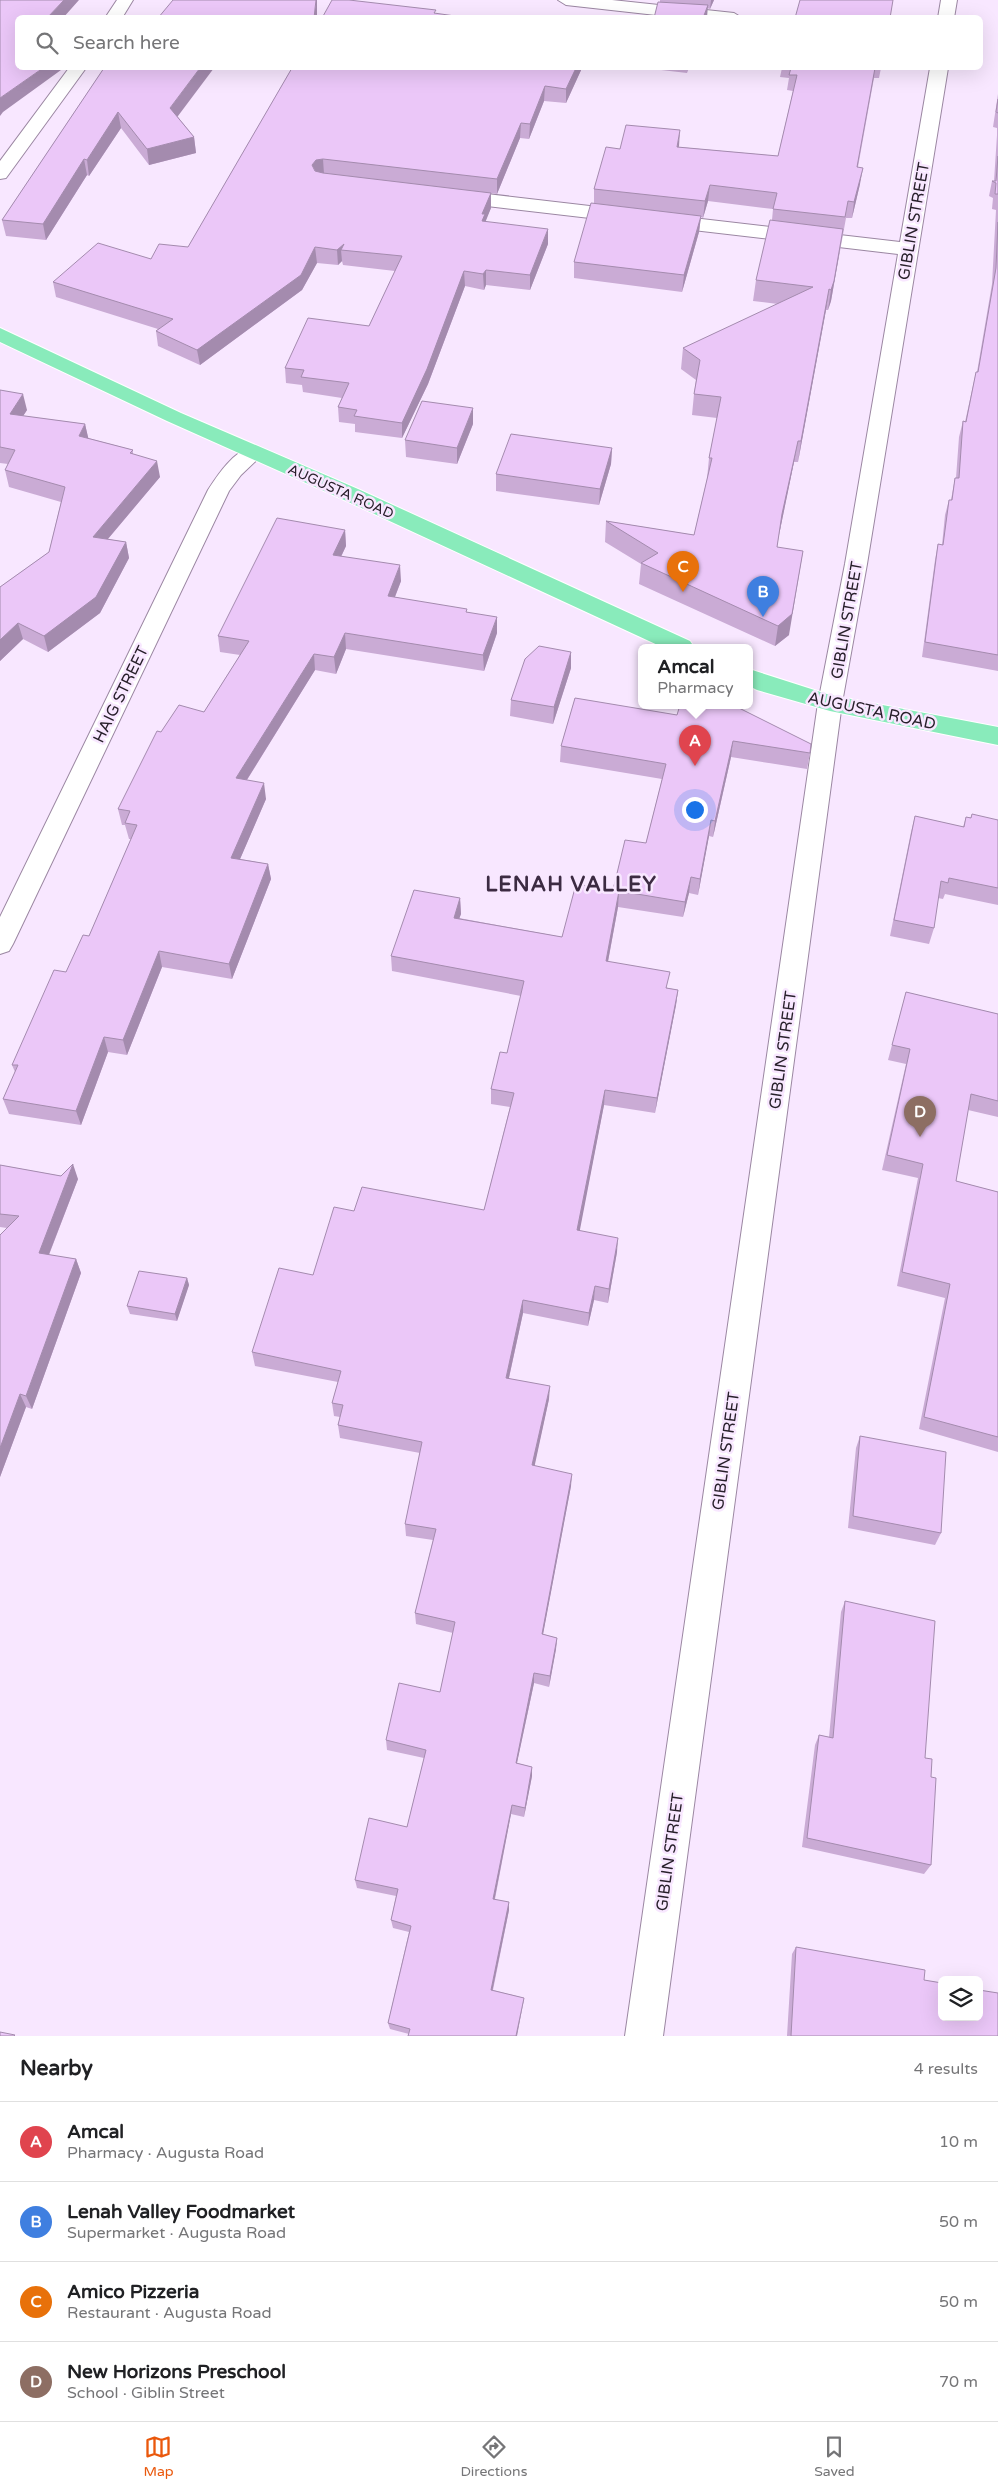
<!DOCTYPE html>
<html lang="en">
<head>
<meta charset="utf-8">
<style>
	body { margin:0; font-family:"Varela Round",sans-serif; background:#f2f2f2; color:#202124 }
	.controls { position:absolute; right:15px; bottom:15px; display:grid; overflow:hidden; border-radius:8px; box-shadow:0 5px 20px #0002 }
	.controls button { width:45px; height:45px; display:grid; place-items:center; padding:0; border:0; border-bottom:1px solid #e0e0e0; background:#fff; color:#202124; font:25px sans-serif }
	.you { position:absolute; left:694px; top:809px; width:18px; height:18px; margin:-12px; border:4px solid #fff; border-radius:50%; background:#1a73e8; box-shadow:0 0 0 8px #1a73e833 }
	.badge { display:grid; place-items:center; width:32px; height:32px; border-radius:50%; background:#ea580c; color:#fff; font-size:16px; font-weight:700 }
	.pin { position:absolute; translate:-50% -41px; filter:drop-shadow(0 1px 2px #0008) }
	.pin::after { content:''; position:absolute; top:26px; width:18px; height:15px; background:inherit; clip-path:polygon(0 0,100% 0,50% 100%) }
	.popup { position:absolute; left:638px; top:644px; width:115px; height:65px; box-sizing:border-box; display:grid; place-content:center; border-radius:8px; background:#fff; filter:drop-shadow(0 1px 4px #0005); font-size:16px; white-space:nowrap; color:#757577 }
	.popup b { font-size:19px; color:#202124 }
	.popup::after { content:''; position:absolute; left:50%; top:100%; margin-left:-10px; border:10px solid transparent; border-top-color:#fff }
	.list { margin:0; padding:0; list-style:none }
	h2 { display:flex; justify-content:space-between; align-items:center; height:65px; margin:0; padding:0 20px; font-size:21px }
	h2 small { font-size:16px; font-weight:400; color:#757577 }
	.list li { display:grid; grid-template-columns:32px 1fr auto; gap:15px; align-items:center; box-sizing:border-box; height:80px; padding:0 20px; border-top:1px solid #e0e0e0 }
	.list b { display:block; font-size:19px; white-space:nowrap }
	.list p { margin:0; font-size:16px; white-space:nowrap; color:#757577 }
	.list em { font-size:16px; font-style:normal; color:#757577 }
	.icon { flex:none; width:28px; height:28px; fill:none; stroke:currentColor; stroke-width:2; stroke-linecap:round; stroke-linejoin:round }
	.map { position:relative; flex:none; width:998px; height:2036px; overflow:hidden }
	.search { position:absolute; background:#fff; box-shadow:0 5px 20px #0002; left:15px; right:15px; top:15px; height:55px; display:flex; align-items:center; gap:12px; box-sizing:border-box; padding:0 18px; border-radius:8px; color:#757577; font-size:19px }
	.sheet { height:385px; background:#fff }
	nav { display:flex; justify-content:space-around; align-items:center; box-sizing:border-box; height:70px; border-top:1px solid #e0e0e0; background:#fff; font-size:14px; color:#757577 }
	nav a { display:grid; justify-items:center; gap:2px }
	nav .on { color:#ea580c }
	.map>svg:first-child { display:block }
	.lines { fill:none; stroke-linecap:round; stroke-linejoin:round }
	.minor-casing { stroke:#9b87a2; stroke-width:2 }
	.major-casing { stroke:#fff; stroke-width:2 }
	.minor { fill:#fff; fill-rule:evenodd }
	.major { fill:#89ebbb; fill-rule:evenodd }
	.wall { fill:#caabd5 }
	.shaded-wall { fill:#a48bae }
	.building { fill:#ebc7f8; stroke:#a48bae }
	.labels { text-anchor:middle; stroke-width:5; stroke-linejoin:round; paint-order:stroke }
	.far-street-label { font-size:14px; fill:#28202b; stroke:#f8e7ff }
	.street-label { font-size:16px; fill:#28202b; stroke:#f8e7ff }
	.district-label { font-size:21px; font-weight:bold; letter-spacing:1px; fill:#3c2b42; stroke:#f8e7ff }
</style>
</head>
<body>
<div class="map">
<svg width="998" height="2036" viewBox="0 0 998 2036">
	<rect width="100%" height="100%" fill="#f8e7ff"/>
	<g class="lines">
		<defs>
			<path id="minor" d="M117,0H133L122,18H105Z
				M558,0H612L734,13L742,18H683L566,5Z
				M941,0H957L954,18H938Z
				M69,68H86L6,178L0,179V161Z
				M930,68H948L867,564L842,703L663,2036H625L818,703L845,564L898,254L453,202L446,200L444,196L446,192L453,190L900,242Z
				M253,446L261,448L264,453L241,475L229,491L13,944L9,951L0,954V917L208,490C219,473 233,452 253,446Z"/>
			<path id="major" d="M0,328L181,413L358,489L690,641L694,647H662L342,499L167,421L0,342Z
				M749,669L830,695L998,727V745L830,711L757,690L749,686Z"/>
		</defs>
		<use href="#minor" class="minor-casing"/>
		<use href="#major" class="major-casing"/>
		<use href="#minor" class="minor"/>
		<use href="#major" class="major"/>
	</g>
	<path class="wall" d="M660,0H714L710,9L707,8V18L660,3Z
		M104,68L178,117L194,137L196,153L149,165L121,128L89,176L87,175L46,240L6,236L2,220Z
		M292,68H582L566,103L544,101L529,139L520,138L497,194L491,193V208L485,221L548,244L530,290L486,285L484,290L465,286L428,384L402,438L355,432V424L339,422L338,407L342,398L303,392L302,385L286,383L285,368L369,326L395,271L343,265L342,261L338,265L317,263L302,290L200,365L158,346L156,331L158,329L56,297L53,282L151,259L188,247Z
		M644,68H689L687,73Z
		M782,68H881L879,78H874L858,167L860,184L852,218H846L831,301L828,310H826L798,462H794L779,535L777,547L789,635L775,646L639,584L641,564L605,542L606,521L694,535L707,479L709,458L717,418L692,415L694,394L696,380L681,369L683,348L778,304L753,301L756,280L772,220L773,209L708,201L703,218L701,217L699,232L682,292L574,278V262L594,203V189L620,149L679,147L778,156L793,91L787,90L789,78L780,77Z
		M998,94V671L922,657L935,560L938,544L942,545L945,515L949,500H951L955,478H956L959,437L963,421L965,422L976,372H977L992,284L996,210L992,209L993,198L989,196L992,181H994L997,135V128L993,127Z
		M0,390L27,410L23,416L85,424L88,438L133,450V454L160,477L108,539L126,542L129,558L100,613L48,652L23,639L0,661V587L49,552L61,502L9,487L5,470L8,464L0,463Z
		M473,424L457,464L406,457L405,440Z
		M612,448L611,464L599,505L496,491V474Z
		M345,530L346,546L341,557L401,581L395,597L467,612L497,633L484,671L346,649L336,674L315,670L247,780L266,799L240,859L268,864L271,879L232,979L162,967L127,1055L108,1052L81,1125L9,1114L3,1099L15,1072L12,1065L66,972L89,936L131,839H129L125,825H122L118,809L161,732L204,712L240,655L220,652L218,636Z
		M571,652V668L553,724L510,716L511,700Z
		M575,698L810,753L807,769L731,757L713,837L709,836L698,895L689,893L683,917L618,907L608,962L668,988L678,990L676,1005L655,1113L604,1105L579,1231L617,1252L608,1303L594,1300L588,1326L523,1313L509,1378L549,1399L534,1466L571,1486L543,1634L557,1638L556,1649L549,1687L534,1683L517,1763L532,1767V1776L524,1817L511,1814L495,1899L509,1910L493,1990L524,1998L523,2004L409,2034L390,2029L388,2023L409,1932L393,1928L391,1920L396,1896L357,1888L355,1880L407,1827L424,1758L387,1750L386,1740L440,1692L453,1633L416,1624L415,1613L433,1540L406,1536L405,1524L420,1453L340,1438L338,1425L340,1417L334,1416L332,1403L338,1382L255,1366L252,1352L313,1275L354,1211L484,1210L510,1107L491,1104V1089L507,1053L521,996L392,971L391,956L460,898L461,914L459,918L562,937L613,890L646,843L662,779L560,762L561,746Z
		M915,816L963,827L966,817L998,820V905L945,894L943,899L938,898L934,928L929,944L890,936L911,832Z
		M906,992L998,1014V1117L968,1110L956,1181L998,1192V1452L919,1429L945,1298L897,1286L918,1178L882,1170L906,1064L888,1060Z
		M0,1165L78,1179L49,1255L76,1259L81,1273L32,1409L26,1407L0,1477V1235L7,1228L0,1227Z
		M187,1278L189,1285L177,1321L130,1314L127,1306Z
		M860,1436L941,1533L935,1545L848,1528L856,1448Z
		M845,1601L925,1758L931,1777V1865L924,1874L802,1847L815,1745L819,1735L829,1737L841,1612Z
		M796,1947L924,1980L998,2036H787L792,1954Z"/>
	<path class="shaded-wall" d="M64,0H79L63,18H47Z
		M316,0H317V18H314Z
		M711,0H714L710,9Z
		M708,5L707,18H703Z
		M43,68H60L61,70L3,112L0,116V98Z
		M200,68H214L172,124L170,108Z
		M576,68H582L566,103V89Z
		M545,86L544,101L529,139L530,124Z
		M118,112L121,128L89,176L87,160Z
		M521,123L520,138L497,194V179Z
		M680,130L679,146L675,163L677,147Z
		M194,137L196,153L149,165L147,149Z
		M84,159L87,175L46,240L43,224Z
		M323,159L324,174L318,175L312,165L316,160Z
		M863,168L860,184L852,218L854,202Z
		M710,185L708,201L703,218L705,201Z
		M491,193V208L485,223L482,236V214Z
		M701,216L699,232L682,292L684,275Z
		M548,229V244L530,290V275Z
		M344,244L341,250L342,261L338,265L337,250Z
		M315,247L317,263L302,290L200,365L197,350Z
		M840,249L831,301L828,310L831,290Z
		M486,270V285L484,290L483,274Z
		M464,271L465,286L428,384L402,438V423Z
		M829,289L826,310L798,462L801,441Z
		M23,394L27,410L14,430L10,414Z
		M473,408V424L457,464V448Z
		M85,424L89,441L79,436Z
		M798,441L794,462L779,535L782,514Z
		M612,448L611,464L599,505L600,489Z
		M157,461L160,477L96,553L93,537Z
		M345,530L346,546L334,571L333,555Z
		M126,542L129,558L100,613L48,652L44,636Z
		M803,551L789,635L775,646L778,626Z
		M400,565L401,581L389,612L388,596Z
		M497,617V633L484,671L483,655Z
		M18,623L23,639L0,661V640Z
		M345,633L346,649L336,674L334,657Z
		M571,652V668L553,724L554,707Z
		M314,654L315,670L238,794L236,778Z
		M733,741L731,757L713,837L715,821Z
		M264,783L266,799L234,873L231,858Z
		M711,820L709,836L698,895L700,879Z
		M268,864L271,879L232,979L229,964Z
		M691,877L689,893L683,917L685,902Z
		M619,891L618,907L605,977L606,961Z
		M460,898L461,914L454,933V918Z
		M159,951L162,967L127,1055L123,1040Z
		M678,990L676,1005L655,1113L657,1098Z
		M104,1037L108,1052L81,1125L76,1111Z
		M605,1090L604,1105L577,1245V1230Z
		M73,1164L78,1179L44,1267L39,1253Z
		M618,1238L617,1252L608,1303L609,1289Z
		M76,1259L81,1273L32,1409L26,1396Z
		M187,1278L189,1285L177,1321L175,1314Z
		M595,1286L594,1300L588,1326L589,1313Z
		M523,1300V1313L506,1391V1378Z
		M550,1386L549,1399L532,1478V1465Z
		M20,1394L26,1407L0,1477V1448Z
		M572,1474L571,1486L541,1645L542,1634Z
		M557,1638L556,1649L549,1687L550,1676Z
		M534,1673V1683L515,1772L516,1763Z
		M532,1767V1776L524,1817L525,1808Z
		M512,1805L511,1814L493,1907V1899Z
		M509,1902V1910L491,1997V1990Z
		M524,1998L523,2004L517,2036H516Z"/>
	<path class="building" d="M0,0H64L47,18H18V68H43L0,98Z
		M173,0H316L314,18H158Z
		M332,0H349L436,10L434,13L469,18H322Z
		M800,0H893L890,18H795Z
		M658,2L708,5L703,18H654Z
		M104,68H200L170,108L194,137L147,149L118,112L87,160L84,159L43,224L2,220Z
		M292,68H576L566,89L545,86L530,124L521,123L497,179L323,159L316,160L312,165L315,171L323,173L491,193L482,214H485L482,221L548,229L530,275L486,270L483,274L464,271L427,369L402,423L354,416L357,410L338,407L349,383L301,377L304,370L285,368L308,318L369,326L402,256L341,250L344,244L337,250L315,247L301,275L197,350L156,331L173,319L53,282L98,243L151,259L159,244L188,247Z
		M791,68H875L857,167L863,168L854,202L848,201L845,217L773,209L777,193L710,185L705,201L594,189L606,147L620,149L626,125L680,130L677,147L778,156L797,75H789Z
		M998,99V113L996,112Z
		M998,156V194H995L996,183L992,181H996Z
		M591,203L701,216L684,275L574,262Z
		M770,220L843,229L834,281L831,290L829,289L801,441H798L782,514L777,547L803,551L792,614L778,626L641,563L658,553L606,521L694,535L712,458H709L721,397L694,394L700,360L683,348L813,287L756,280Z
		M998,222V655L925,642L938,544L943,545L949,500H952L955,478H959L963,421L966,422L976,372H978L996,268Z
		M0,390L23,394L10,414L85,424L79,436L133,450L130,453L157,461L93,537L126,542L96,597L44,636L18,623L0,640V587L49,552L65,487L5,470L15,450L0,447Z
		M422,401L473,408L457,448L405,440Z
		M511,434L612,448L600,489L496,474Z
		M277,518L345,530L333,555L400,565L388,596L467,609L466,612L497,617L483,655L345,633L334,657L314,654L236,778L264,783L231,858L268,864L229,964L159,951L123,1040L104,1037L76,1111L3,1099L18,1065H12L54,970L66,972L83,935L89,936L137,825L125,823L130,811L118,809L157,731L161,732L179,705L204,712L249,641L218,636Z
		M539,646L571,652L554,707L511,700L525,659Z
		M575,698L677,715L680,705H733L811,744L810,753L733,741L715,821L711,820L700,879L691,877L685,902L619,891L606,961L670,972L666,988L678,990L657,1098L605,1090L577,1230L618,1238L609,1289L595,1286L589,1313L523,1300L506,1378L550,1386L532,1465L572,1474L542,1634L557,1638L550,1676L534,1673L516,1763L532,1767L525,1808L512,1805L493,1899L509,1902L491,1990L524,1998L516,2036H408L410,2029L388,2023L411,1926L391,1920L398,1889L355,1880L369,1818L407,1827L426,1750L386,1740L399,1683L440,1692L455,1622L415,1613L436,1529L405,1524L422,1442L338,1425L343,1405L332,1403L341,1371L252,1352L279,1268L313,1275L334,1207L354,1211L362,1187L484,1210L514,1093L491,1089L500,1052L507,1053L524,981L391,956L414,890L460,898L454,918L562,937L576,884L613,890L625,840L646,843L666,764L561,746Z
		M972,814L998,820V888L949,878L948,883L941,881L934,928L894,920L915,816L964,827L966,817L971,818Z
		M906,992L998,1014V1101L971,1094L956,1181L998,1192V1437L924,1417L950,1284L902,1272L923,1164L887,1155L910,1049L892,1045Z
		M73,1164L39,1253L76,1259L26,1396L20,1394L0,1448V1235L19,1216L0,1214V1165L61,1176Z
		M139,1271L187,1278L175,1314L127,1306Z
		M860,1436L946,1452L941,1533L853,1516Z
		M845,1601L935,1621L925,1758L932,1759L931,1777L936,1778L931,1865L807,1838L819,1735L833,1738Z
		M796,1947L925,1970L924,1980L942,1983V2017H979V1990L998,1993V2036H791Z
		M0,2032L15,2035L14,2036H0Z"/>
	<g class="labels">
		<g class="far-street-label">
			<text transform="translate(341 491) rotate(24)" y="5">AUGUSTA ROAD</text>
		</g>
		<g class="street-label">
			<text transform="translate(913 221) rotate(-80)" y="6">GIBLIN STREET</text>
			<text transform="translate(846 620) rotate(-80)" y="6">GIBLIN STREET</text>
			<text transform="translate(120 694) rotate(-64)" y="6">HAIG STREET</text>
			<text transform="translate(872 710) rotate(12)" y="6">AUGUSTA ROAD</text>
			<text transform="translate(782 1050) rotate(-82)" y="6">GIBLIN STREET</text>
			<text transform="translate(725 1451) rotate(-82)" y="6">GIBLIN STREET</text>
			<text transform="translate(669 1852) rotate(-82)" y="6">GIBLIN STREET</text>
		</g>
		<g class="district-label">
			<text x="571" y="891">LENAH VALLEY</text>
		</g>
	</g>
</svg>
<div class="controls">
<button><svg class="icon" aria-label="layers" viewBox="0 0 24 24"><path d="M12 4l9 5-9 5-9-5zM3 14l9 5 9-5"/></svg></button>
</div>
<div class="you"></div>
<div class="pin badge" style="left:695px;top:766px;background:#e0444e">A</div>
<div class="popup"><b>Amcal</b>Pharmacy</div>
<div class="pin badge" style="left:763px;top:617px;background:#3f7fe0">B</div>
<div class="pin badge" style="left:683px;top:592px;background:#e8710a">C</div>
<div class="pin badge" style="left:920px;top:1137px;background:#8d6e63">D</div>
<div class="search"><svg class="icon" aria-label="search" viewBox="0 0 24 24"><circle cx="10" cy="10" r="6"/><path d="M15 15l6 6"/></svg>Search here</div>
</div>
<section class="sheet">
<h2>Nearby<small>4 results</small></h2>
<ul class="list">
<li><span class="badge" style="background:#e0444e">A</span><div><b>Amcal</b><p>Pharmacy · Augusta Road</p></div><em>10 m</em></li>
<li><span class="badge" style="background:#3f7fe0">B</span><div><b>Lenah Valley Foodmarket</b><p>Supermarket · Augusta Road</p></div><em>50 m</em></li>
<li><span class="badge" style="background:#e8710a">C</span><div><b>Amico Pizzeria</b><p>Restaurant · Augusta Road</p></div><em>50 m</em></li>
<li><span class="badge" style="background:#8d6e63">D</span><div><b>New Horizons Preschool</b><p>School · Giblin Street</p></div><em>70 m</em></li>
</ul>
</section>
<nav>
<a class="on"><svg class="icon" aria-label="map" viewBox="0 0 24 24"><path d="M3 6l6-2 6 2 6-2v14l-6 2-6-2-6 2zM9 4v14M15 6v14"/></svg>Map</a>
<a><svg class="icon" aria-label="directions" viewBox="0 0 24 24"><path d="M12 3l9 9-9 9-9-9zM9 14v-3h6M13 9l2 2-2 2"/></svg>Directions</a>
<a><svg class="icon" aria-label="saved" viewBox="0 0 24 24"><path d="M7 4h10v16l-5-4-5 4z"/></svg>Saved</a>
</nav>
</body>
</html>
